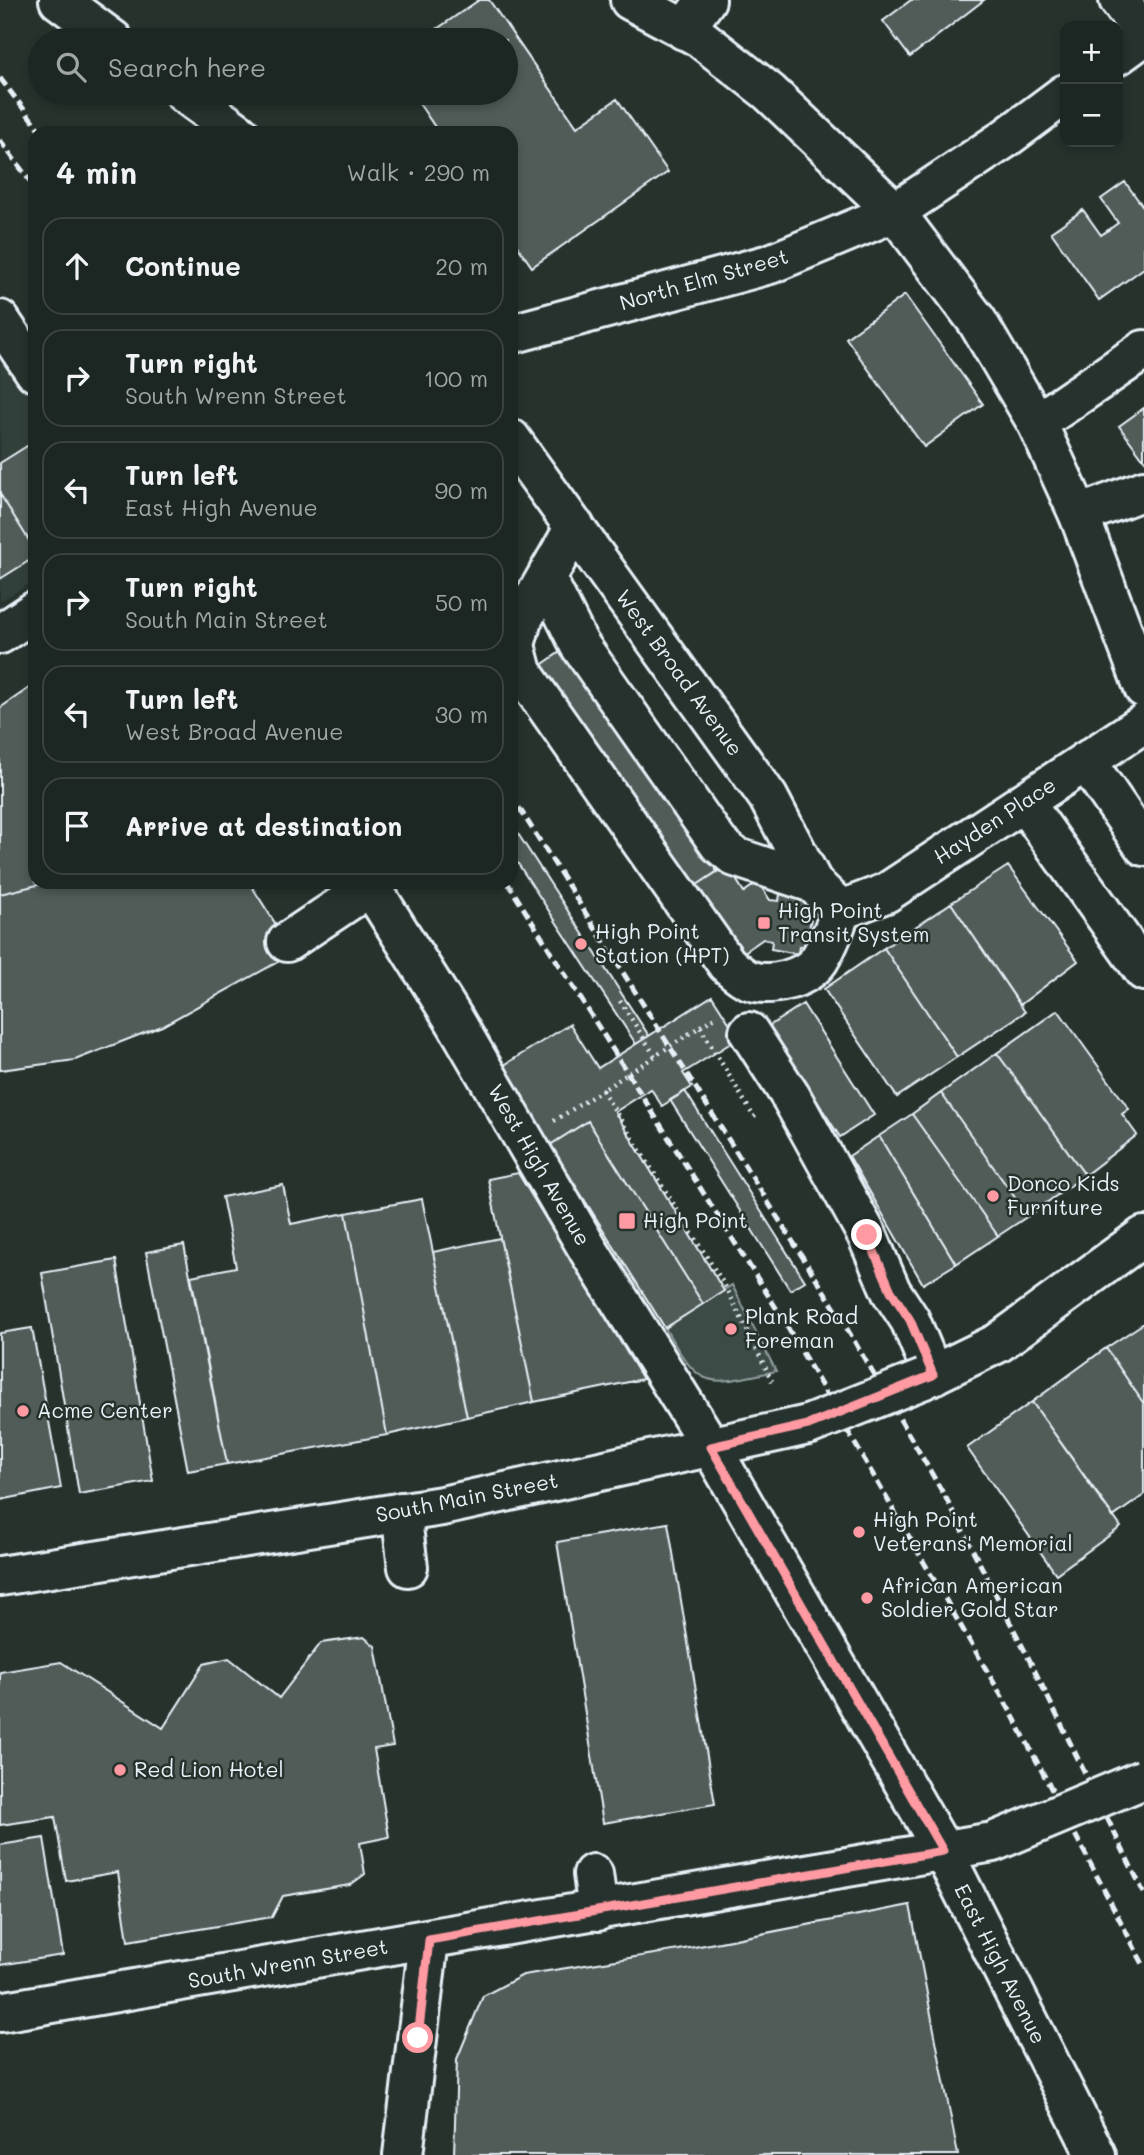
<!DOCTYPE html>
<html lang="en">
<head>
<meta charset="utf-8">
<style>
	body { margin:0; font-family:Mali,sans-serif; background:#29322f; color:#f1f3f6 }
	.controls { position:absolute; right:21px; top:21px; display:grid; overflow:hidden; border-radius:14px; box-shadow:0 4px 10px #0003 }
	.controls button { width:63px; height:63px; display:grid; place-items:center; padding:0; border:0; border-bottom:2px solid #3a4340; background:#1c2622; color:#f1f3f6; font:35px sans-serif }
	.stop { position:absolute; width:21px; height:21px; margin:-16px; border:5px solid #ff9aa2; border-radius:50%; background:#fff }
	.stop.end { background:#ff9aa2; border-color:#fff; box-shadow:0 2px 7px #0008 }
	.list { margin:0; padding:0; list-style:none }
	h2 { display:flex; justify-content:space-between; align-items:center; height:91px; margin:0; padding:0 28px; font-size:30px }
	h2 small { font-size:23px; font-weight:400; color:#a0a5a5 }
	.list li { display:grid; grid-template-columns:46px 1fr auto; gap:21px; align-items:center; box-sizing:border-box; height:98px; margin:0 14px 14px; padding:0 14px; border:2px solid #3a4340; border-radius:21px }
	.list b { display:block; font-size:26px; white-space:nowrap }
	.list p { margin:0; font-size:23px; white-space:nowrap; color:#a0a5a5 }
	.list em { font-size:23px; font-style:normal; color:#a0a5a5 }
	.icon { flex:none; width:38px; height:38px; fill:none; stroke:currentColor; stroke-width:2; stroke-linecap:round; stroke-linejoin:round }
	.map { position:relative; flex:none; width:1144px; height:2155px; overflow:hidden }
	.search { position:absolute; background:#1c2622; box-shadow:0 4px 10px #0003; left:28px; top:28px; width:490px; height:77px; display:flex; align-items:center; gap:18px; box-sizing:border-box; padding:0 24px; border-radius:38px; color:#a0a5a5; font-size:26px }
	.panel { position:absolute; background:#1c2622; box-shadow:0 4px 10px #0003; left:28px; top:126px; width:490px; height:763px; border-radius:21px }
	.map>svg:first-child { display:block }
	.built { fill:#333f3a }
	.green { fill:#3e4b47; stroke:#939ea0; stroke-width:2 }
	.building { fill:#505c59; stroke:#e8f1f8; stroke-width:2 }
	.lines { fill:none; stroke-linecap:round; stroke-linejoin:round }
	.minor-casing { stroke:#e8f1f8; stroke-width:44 }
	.major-casing { stroke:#e8f1f8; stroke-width:44 }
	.path { stroke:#e8f1f8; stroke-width:4.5; stroke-dasharray:2 5; stroke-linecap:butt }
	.minor { stroke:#26332d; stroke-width:38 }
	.major { stroke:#26332d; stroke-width:38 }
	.rail { stroke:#e8f1f8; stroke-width:5; stroke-dasharray:10 5; stroke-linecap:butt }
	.minor-bridge-casing { stroke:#e8f1f8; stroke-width:44; stroke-linecap:butt }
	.major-bridge-casing { stroke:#e8f1f8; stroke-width:44; stroke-linecap:butt }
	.path-bridge { stroke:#e8f1f8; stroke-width:4.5; stroke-dasharray:2 5; stroke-linecap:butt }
	.minor-bridge { stroke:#26332d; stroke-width:38 }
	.major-bridge { stroke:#26332d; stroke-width:38 }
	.route { stroke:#ff9aa2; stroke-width:9 }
	.poi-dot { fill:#ff9aa2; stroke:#26332d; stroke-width:2.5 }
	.labels { text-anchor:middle; stroke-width:5; stroke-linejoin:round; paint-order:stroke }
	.street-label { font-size:21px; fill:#e8f1f8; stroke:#26332d }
	.poi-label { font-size:21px; fill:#e8f1f8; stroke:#26332d; text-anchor:start }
</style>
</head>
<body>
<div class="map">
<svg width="1144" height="2155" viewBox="0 0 1144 2155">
	<rect width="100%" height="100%" fill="#26332d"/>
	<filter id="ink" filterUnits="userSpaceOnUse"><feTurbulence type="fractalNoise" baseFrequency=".0143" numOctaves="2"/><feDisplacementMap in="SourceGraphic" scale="14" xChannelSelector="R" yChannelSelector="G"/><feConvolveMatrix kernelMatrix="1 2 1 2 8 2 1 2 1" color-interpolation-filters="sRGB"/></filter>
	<g filter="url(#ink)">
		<path class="built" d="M0,344L35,393V581L0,601Z"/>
		<path class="green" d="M732,1285L776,1371C707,1385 702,1393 665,1328Z"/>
		<path class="building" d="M479,0H489L577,127L617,99L668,172L532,267L511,237V133H439L412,93H506V40H421Z
			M911,0H984L910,57L883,21Z
			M1125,182L1144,208V268L1099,300L1051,232L1083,210L1101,235L1118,223L1101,199Z
			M905,295L983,404L924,447L846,338Z
			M1144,408V460L1119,426Z
			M35,441V550L0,494V463Z
			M0,494L35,550V557L0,579Z
			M563,650L706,853L717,872L694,887L540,666Z
			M35,684V882H50L0,894V708Z
			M511,823L649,1036L636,1044L511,853Z
			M727,865L744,892L758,882L770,900L779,901L780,894L808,899L806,906L813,907L806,947L799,946L798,954L771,949L772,941L763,939L740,955L694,887Z
			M1008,866L1078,961L1020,1005L951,903Z
			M50,882H249L294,953L162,1026L75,1060L0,1070V894Z
			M951,903L1025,1012L957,1057L884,948Z
			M884,948L957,1057L897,1097L824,989Z
			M712,996L739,1038L683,1073L692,1087L662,1106L651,1089L615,1112L724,1291L703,1304L588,1121L550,1145L501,1067L570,1024L598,1068Z
			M803,1004L874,1115L840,1137L769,1026Z
			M1058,1010L1129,1109L1122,1114L1137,1135L1085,1175L997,1053Z
			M997,1053L1085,1175L1028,1216L941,1093Z
			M685,1091L805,1281L790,1290L670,1100Z
			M941,1093L1028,1216L998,1236L912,1114Z
			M912,1114L998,1236L956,1264L879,1136Z
			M588,1121L703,1304L665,1328L550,1145Z
			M879,1136L956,1264L923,1284L849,1156Z
			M518,1173L643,1379L534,1402L488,1179Z
			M283,1185L291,1224L346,1213L387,1435L227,1464L191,1276L236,1267L222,1197Z
			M422,1199L467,1417L387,1435L346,1213Z
			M500,1238L534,1402L467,1417L433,1252Z
			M184,1245L227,1464L188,1471L146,1252Z
			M116,1260L153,1481L79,1494L42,1273Z
			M1144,1323V1404L1106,1348Z
			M32,1328L61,1488L0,1500V1333Z
			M1106,1348L1144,1404V1495L1113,1517L1032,1402Z
			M1032,1402L1121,1527L1056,1574L967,1448Z
			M668,1523L715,1804L603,1823L557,1542Z
			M364,1637L375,1646L393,1746L374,1749L389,1837L360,1843L365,1874L350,1885L283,1896L272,1917L128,1941L118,1872L66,1881L55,1817L0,1825V1672L61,1662L163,1728L204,1664L229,1658L279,1698L321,1643Z
			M44,1838L63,1955L0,1965V1845Z
			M910,1905L958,2155H454L457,2059L483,1996L523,1975L679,1950Z"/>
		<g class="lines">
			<defs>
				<path id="minor" d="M59,0L113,40
					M684,30L706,0
					M1118,55L1144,36
					M184,93L239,133
					M0,320L35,372
					M511,334L770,264L895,212L1003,140L1065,94
					M1037,423L1144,350
					M511,439L768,797L813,883L841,910
					M1079,515L1144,490
					M575,527L522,620L515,645L522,672L727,964C733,969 741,977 749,980C770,988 806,979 819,960C829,944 835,927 841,910
					M546,578L579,644L719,844L735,857L813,883
					M0,634L35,611
					M1086,761L1144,846
					M1024,802L1144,971
					M368,882L455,1021L589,1251L711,1447L943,1851L1096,2155
					M841,910L886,893L1144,723
					M287,942L371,886
					M749,1032L791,1097L867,1235L891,1291L910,1320L933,1375
					M401,1512L408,1567
					M593,1874L598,1911
					M0,2012L993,1842
					M403,2155L429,1940"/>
				<path id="major" d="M630,0L699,37L769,92L895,212L977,321L1037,423L1079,515L1144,688
					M1119,0L1144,34
					M924,1379L998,1343L1144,1236
					M0,1576L442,1506L808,1425"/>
			</defs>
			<use href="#minor" class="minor-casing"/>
			<use href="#major" class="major-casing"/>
			<path class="path" d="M620,1001L655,1056
				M700,1027L754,1117L759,1113
				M689,1034L715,1017
				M602,1090L727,1289L772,1381
				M554,1121L606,1088"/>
			<use href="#minor" class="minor"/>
			<use href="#major" class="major"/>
			<path class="rail" d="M0,78L42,133
				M0,140L35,188
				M511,795L836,1310L946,1498L1027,1655L1144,1893
				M507,882L778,1311L1012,1714L1144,1966"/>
			<defs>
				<path id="minor-bridge" d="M993,1842L1144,1779"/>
				<path id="major-bridge" d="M808,1425L924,1379"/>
			</defs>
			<use href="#minor-bridge" class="minor-bridge-casing"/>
			<use href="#major-bridge" class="major-bridge-casing"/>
			<path class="path-bridge" d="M606,1088L689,1034"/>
			<use href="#minor-bridge" class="minor-bridge"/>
			<use href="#major-bridge" class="major-bridge"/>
		</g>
	</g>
	<g class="lines" filter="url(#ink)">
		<path class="route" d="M418,2038L429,1940L943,1851L711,1447L808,1425L933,1375L910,1320L891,1291L867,1235"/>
	</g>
	<g class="poi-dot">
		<rect x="757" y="916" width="14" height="14" rx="3.5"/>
		<circle cx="581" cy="944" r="7"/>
		<circle cx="993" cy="1196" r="7"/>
		<rect x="618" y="1212" width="18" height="18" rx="3.5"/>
		<circle cx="731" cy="1329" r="7"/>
		<circle cx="23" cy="1411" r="7"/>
		<circle cx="859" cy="1532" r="7"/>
		<circle cx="867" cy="1598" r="7"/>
		<circle cx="120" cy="1770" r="7"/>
	</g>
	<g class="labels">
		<g class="street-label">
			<text transform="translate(704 280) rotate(-16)" y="7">North Elm Street</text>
			<text transform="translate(679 673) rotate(54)" y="7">West Broad Avenue</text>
			<text transform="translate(995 821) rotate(-33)" y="7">Hayden Place</text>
			<text transform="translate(539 1165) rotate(60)" y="7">West High Avenue</text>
			<text transform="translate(467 1498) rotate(-11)" y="7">South Main Street</text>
			<text transform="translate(288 1964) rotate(-10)" y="7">South Wrenn Street</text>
			<text transform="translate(1000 1964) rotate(63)" y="7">East High Avenue</text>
		</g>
		<g class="poi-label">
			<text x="778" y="918">High Point<tspan x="778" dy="24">Transit System</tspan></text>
			<text x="595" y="939">High Point<tspan x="595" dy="24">Station (HPT)</tspan></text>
			<text x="1007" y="1191">Donco Kids<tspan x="1007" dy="24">Furniture</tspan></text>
			<text x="643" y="1228">High Point</text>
			<text x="745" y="1324">Plank Road<tspan x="745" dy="24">Foreman</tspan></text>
			<text x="37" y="1418">Acme Center</text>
			<text x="873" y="1527">High Point<tspan x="873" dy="24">Veterans' Memorial</tspan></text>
			<text x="881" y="1593">African American<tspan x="881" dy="24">Soldier Gold Star</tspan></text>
			<text x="134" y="1777">Red Lion Hotel</text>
		</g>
	</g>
</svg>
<div class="controls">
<button>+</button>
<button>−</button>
</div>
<div class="stop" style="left:418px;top:2038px"></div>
<div class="stop end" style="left:867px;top:1235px"></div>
<div class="search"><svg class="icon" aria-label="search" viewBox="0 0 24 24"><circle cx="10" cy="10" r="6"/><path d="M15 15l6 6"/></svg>Search here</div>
<section class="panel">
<h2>4 min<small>Walk · 290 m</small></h2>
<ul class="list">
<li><svg class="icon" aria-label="ahead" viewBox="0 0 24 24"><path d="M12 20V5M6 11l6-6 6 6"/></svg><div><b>Continue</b></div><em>20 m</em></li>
<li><svg class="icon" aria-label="right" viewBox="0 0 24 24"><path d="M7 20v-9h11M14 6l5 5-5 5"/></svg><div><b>Turn right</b><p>South Wrenn Street</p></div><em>100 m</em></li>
<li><svg class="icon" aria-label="left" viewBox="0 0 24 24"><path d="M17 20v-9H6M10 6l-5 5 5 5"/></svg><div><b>Turn left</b><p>East High Avenue</p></div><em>90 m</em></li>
<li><svg class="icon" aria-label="right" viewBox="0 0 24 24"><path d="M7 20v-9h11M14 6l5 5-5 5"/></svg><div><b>Turn right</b><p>South Main Street</p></div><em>50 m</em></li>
<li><svg class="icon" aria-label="left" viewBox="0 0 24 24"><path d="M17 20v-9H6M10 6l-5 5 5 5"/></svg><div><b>Turn left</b><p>West Broad Avenue</p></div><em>30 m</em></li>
<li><svg class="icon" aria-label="arrive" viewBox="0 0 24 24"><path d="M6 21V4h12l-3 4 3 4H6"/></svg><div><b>Arrive at destination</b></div></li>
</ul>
</section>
</div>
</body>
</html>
